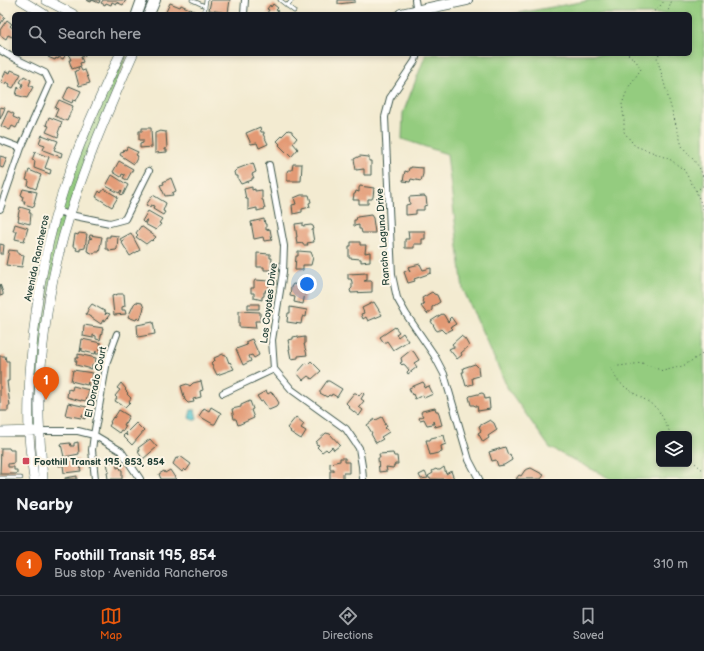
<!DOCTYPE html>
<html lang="en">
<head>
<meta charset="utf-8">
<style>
	body { margin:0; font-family:"Balsamiq Sans",sans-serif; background:#242831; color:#f1f3f6 }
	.controls { position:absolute; right:12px; bottom:12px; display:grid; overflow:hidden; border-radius:6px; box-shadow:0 2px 6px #0003 }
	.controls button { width:36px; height:36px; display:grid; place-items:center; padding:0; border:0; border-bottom:1px solid #363941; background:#171b24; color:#f1f3f6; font:20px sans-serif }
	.you { position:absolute; left:307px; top:284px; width:14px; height:14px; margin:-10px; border:3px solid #fff; border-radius:50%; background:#1a73e8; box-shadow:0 0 0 6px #1a73e833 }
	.badge { display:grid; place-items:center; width:26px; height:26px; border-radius:50%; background:#ea580c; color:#fff; font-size:13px; font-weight:700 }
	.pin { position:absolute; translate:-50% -33px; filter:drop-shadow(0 1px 2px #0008) }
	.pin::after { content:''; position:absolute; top:21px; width:14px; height:12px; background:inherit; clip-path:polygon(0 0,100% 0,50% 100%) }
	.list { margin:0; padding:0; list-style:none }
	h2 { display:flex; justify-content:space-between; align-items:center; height:52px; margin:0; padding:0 16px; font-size:17px }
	h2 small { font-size:13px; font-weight:400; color:#9ea1a6 }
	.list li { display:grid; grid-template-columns:26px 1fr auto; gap:12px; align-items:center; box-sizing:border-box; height:64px; padding:0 16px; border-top:1px solid #363941 }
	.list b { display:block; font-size:15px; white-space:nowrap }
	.list p { margin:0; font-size:13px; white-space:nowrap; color:#9ea1a6 }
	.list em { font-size:13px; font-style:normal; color:#9ea1a6 }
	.icon { flex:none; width:22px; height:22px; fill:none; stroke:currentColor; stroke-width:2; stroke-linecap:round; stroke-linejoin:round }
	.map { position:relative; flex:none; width:704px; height:479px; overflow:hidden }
	.search { position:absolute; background:#171b24; box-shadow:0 2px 6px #0003; left:12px; right:12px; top:12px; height:44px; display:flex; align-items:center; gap:10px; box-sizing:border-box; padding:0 14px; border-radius:6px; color:#9ea1a6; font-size:15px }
	.sheet { height:116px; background:#171b24 }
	nav { display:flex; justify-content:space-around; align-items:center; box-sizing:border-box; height:56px; border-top:1px solid #363941; background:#171b24; font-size:11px; color:#9ea1a6 }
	nav a { display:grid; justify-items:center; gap:2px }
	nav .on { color:#ea580c }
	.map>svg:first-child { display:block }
	.green { fill:#94cc7f; stroke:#5a845a; fill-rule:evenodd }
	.water { fill:#58c5ce; stroke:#3c8181 }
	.building { fill:#e39a75 }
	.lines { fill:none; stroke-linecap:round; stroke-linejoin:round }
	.service-casing { stroke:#3f574c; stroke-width:4.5 }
	.minor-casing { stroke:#3f574c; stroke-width:8 }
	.secondary-casing { stroke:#3f574c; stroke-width:10 }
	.primary-casing { stroke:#3f574c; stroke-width:12 }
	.path { stroke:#3f574c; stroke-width:1; stroke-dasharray:1 3; stroke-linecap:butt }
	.service { stroke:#fff; stroke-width:3 }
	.minor { stroke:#fff; stroke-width:6 }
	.secondary { stroke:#fff; stroke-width:9 }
	.primary { stroke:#fff; stroke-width:10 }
	.poi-dot { fill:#d1495b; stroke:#fcf5e5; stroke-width:1.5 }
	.labels { text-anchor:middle; stroke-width:4; stroke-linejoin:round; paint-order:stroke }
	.street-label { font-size:10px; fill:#1f3d34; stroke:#fcf5e5 }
	.poi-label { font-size:10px; font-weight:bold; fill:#1f3d34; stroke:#fcf5e5; text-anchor:start }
</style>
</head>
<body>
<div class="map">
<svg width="704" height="479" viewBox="0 0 704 479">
	<rect width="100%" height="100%" fill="#fcf5e5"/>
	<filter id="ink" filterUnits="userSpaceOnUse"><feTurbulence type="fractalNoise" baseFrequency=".025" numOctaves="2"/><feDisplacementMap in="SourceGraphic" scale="8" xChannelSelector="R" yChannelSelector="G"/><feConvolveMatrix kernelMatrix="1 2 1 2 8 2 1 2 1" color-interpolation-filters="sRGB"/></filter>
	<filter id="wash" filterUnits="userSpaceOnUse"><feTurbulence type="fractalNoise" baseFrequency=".012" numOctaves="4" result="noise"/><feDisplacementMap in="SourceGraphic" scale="16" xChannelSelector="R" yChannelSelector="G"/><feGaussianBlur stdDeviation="0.9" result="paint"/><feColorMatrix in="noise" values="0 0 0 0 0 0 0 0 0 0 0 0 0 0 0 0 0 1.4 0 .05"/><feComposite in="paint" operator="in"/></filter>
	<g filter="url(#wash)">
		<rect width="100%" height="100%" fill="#f3ebd1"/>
		<path class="green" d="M592,0H704V479H611L550,448L508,389L463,289L447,154L402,139L403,113L426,54H690V14H513ZM659,434H689V464H659Z
			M127,54L69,213L59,209L96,108Z
			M58,213L69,216L50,296L38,430L31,429L39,297Z"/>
		<path class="water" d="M191,410H195L197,418L196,420H193L189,418Z"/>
		<g id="blocks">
			<path class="building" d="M86,0H100L99,3L92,0L91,2Z
				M103,0H126L123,5L116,2V4L112,2L111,5L106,3L105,5L101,3Z
				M211,0H230L228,13L209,10Z
				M338,0H355V2L338,4Z
				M170,3L180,7L181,5L196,12V14H165Z
				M273,4L278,8L276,10L278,11L276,14H268L267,13L269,10L267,9L270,5L271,7Z
				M0,13L5,17L0,25Z
				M7,20L12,24L10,26L14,29V35L12,37L8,35L6,39L0,35V30Z
				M50,54H66L63,59L59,57L58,59L56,58L55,60L48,57Z
				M72,54H84L85,56L81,57L83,62L80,63L81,66L72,69L69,60H71L69,55Z
				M80,67L82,71L85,70L90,83L79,86L75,71L79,70L78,68Z
				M11,70L21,74L13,88L9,86L10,84L6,82L5,84L1,82L6,71L10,73Z
				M24,76L31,80L29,85L33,87L27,98L16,95L18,87L21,89L23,84L20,82Z
				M69,86L81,91L76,101L73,100L72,103L63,99Z
				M59,100L73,106L67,121L55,116L58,109L55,108Z
				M0,107L5,108L0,119Z
				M8,111L14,114L13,117L20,120L16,128L12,126L10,130L1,126Z
				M49,117L62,122L58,133L59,134L58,137L46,132L49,126L46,125Z
				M260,127L261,132H264V134H263L268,144L259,148L257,143L251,144L246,133Z
				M142,128H151L152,147L140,148V144L143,143V140H139V131H142Z
				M288,130L292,131V133L297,138L293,143L298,149L291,157L279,145L280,144L277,141Z
				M160,131L166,132L167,148L164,149V150H167V152L155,153V133Z
				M42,135L58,141L54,150L62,153L61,157L43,150L45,145L39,143Z
				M127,147L138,152L136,155L138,156L134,164L120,155L122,151L123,152L124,149L126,150Z
				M35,152L49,157L45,168L51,170L50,174L34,168L35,161L32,160Z
				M0,156L7,158L3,168L0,167Z
				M360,156L369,157V161H371V175H364V169L356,170L354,159Z
				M119,161L133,169L127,180L123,178L125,175L122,174L121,177L113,172Z
				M253,163L256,172L252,174L254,178H252V180L241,184L238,179V176H235L234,172L237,169Z
				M293,164H302L301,181H287V172L288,170H292Z
				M411,167L423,168V174L421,181L411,179L410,182L403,181L405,171L408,172L409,168H411Z
				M29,170L41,175L36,189L28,186L29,181L26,180Z
				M112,175L128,185L123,195L120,194L122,191L121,190L119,193L106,186Z
				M171,178L176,191L172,193L173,195L165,196L160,185L164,184L163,182Z
				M360,186L374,188L373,197L372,199H368V204H359V200H353L354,194H355L356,191L359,192V188Z
				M252,187V190L255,189V191L262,190V200H263L265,209L257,211V208L248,210V199H246L244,189Z
				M23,189L37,192L34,203H35L34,207L24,204L25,201H22L23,196L21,195Z
				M104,189L118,197L112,207L96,197L99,191L101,193Z
				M153,195L166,203L163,211L165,212L163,215L153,209L154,206L151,205L150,207L146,205Z
				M301,195H309L311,202L309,203L310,207L302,209V212L293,214L292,205L296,204L294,198Z
				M424,196L426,197L427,205L424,206V210H416V214L406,215V205L410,204L409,197Z
				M20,207L30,210L29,213H31L30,224L18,221L19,216H18Z
				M148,211L162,219L159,223L161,224L156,230L145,224L147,220H146L144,223L142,221Z
				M371,215L373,218L375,233H362L361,229H359V225L354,226V220H356L357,217Z
				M264,219L265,224H266V230L270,229L272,240L264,241L263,237L254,239L251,222Z
				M303,223V226L311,225L313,226L314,229L312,230L314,242L307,243L308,245H303V243L297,244L296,237H297L295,224Z
				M15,224L28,228L24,241L15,239L17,231H13Z
				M141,226L156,237L152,241L151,240L146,244L136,237L138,235L136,233Z
				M408,231H425V239H422V244H414V248H405V239H409Z
				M79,233L87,234L85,248L80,249V251L76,250L77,248L73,246L75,234L78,235Z
				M131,233L140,250L130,256L122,243L125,240L122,242L120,239Z
				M90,235L102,237L99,252H95L94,254L87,251L89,239L92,238H89Z
				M110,235L118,236L117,249L116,250L109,251V249H106V237H110Z
				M351,242H360V245H366L365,253L370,252V261L361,262V259L349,258V246H351Z
				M0,244L4,245L3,254H0Z
				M9,250L18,251V254L24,255L22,267L6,265Z
				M298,251L311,252L313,257L311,265H303V270H295L296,256H298Z
				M257,253L270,254V258H272L271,270H264V267H257Z
				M420,264L423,270L431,268V273L414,279L415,281L408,283L404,272L408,270L410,272L408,267Z
				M367,273V280L364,281H372V292L351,293L350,290L352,288V282L351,279H348V274Z
				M255,280L269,281V290H265L266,292H264V296L262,297V300L254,298V293H251V288H254V282Z
				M0,284L3,293V295L0,296Z
				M293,284L305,286L306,288L303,304L294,302L295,297L290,296L291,287Z
				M432,292L434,294L437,295L440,302L432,307V310L427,314L421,306L424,304L422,301L423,300L422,298Z
				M118,294H124L125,306L122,307V310H125L126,314L114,315L112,296Z
				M136,302L142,303L144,308L140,320L137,318L136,320L128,317L134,304Z
				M374,302L382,315L368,321L366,317L363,319L361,314L364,313L362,308Z
				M92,304L106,312L105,315L107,313L110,314L105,321L103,320L101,324L86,314L88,310V309Z
				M248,304H259V309H248Z
				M290,307L307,310L306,317L303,316L302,318L301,324L287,322L288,313H290Z
				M239,311L260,312V321H255L256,328L239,327Z
				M442,314L444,315L448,322L450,320L449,319L451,317L456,324L451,327L453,329L445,333L441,329L438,331L436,330L431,321Z
				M153,322L155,334L138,337L137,325Z
				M84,325L103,328L100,340L96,339V336L93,335V338L83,336Z
				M395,327L399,332L396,334L398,337L403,333L408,341L393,350L387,341L384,343L380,337Z
				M298,336V338L305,337V344H304L307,355L298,356V358L291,359L289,349H290L288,340L293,339V337Z
				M461,336L465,339L469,346L461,353L462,355L457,359L449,349L453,347L455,348L452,344Z
				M82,339L101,343L99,354H96V351L95,354L82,351V348L80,352Z
				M252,339L259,355L254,358L252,355L249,356L251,361L243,365L236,349L247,345L245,342Z
				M411,350L414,352L419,360L414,363L417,367L408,374L407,372L409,370L405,365L403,364L402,365L400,363L402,362L401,358Z
				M78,354L96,358L95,366L92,365V369L76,365L77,361H75V358H78Z
				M223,354L226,355L229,363L230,362L234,369L217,375L211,363L214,360L215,361L214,358Z
				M0,356H5L6,361H9V381H7L10,406H8V411H0Z
				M311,361L321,371L312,379L308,376L303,380L297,373L306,363L308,364Z
				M475,364L478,367L479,376L472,378L473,384L466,386L462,372H464L463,368Z
				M73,370L93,373L91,386L88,385V382L87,385L71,381Z
				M201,381L203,390L200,391L201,397L193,399L194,402L188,403L185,400L181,386L187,384L190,386L193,383Z
				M327,381H329L342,389L337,397L332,394L331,396L329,395L327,397L320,393V391Z
				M423,382L425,385L424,388L429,386L433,394L424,398L423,395L415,399L413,394L412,395L409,388Z
				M121,383L126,389L125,390L128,393L127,394L131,398L129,401L130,402L125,407L115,401L117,398L115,396L120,390L117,388Z
				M73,386L89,390L86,401L81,400V401L67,397L68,389L72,390Z
				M266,391L268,394L271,392L272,394L273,393L279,403L276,407L269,410L263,401L261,402L257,396Z
				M362,392L364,394L361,399L364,401L359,407L363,410L359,416L348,407L349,406L346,403L354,393H356L359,396Z
				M482,393L484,394L485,399L489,398L490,409L478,411L477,406H475L474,405H471L469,397L470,396Z
				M250,401L253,409L251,410L254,418L238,425L236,419H234L232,409L241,407V405Z
				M68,403L87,407L85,419L82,418L83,415H82L81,418L65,415Z
				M211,407L221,413L215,424H213L199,416L204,408L209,411Z
				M435,408L436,411H438L442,425L435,427L433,421V424L427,425L424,419L420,420L419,418L423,416L421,413L422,411Z
				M119,410L129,416L124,425L126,426L123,431L121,430L119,433L109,426L111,423L110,422L113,417L114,418Z
				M296,417L304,424L301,428L306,431L301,439L290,432L291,431L287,428Z
				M382,417L385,423L384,425L386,424L387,426L385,428L386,429H387L389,432L381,437L383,439L376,443L371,434L372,433L367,425L375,419L376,420Z
				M490,420L494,423L497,430L488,436L489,438L483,442L478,433L481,431L479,426Z
				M136,423L144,431L132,445L123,436L125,434L127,436L126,433Z
				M326,433L330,434L340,445L334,450L332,447L328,451L326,449L322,452L317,447L319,445L316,444V442Z
				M444,435L446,444L441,446L442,452L430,455L426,440H430L431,438Z
				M150,439L157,447L143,459L138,452L140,451L138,448Z
				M78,442L79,454L64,457L61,444L70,443L71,446H74V443Z
				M505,447L508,455L510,454L512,460L504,465L498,466L496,460L492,461L489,452Z
				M1,448H9L10,450H14V463L8,464V467H14V470H17V474H0Z
				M393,453L394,456H397L398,464H395L393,468L386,467L387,471L379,472L378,458H380L379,454Z
				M180,456L191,464L186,471L184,469L182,472L173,464L176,458L178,459Z
				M340,458H345V462H349V473H343V479H330V471H334V469H330V463L340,461Z
				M78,459L81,471L64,473L63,465L59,466L58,463L62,461Z
				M116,461L117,468L120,467L121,470H122V479H108L107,472H109L107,463Z
				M444,467L446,474L451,471L454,479H430L428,476L433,473L432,471L436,469L437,470H440Z
				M531,468L544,475L541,479H516L519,475L521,476L525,470Z
				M170,470L176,479H161L159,474L164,471L165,473Z
				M425,472L428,478L421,479L419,475Z
				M77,476V479H65V478Z"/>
		</g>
	</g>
	<g filter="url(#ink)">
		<use href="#blocks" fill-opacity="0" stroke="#3f574c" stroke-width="1"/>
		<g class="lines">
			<defs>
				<path id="service" d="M192,0L205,6
					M280,0L294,11
					M287,6L292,0
					M204,14L206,0
					M0,478H21"/>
				<path id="minor" d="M415,0L417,12
					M244,14L245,0
					M0,50L10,56L45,73L50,83L21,148L0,209
					M417,54L415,61L390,98L385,117L392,275L397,298L406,314L434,355L444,374L469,460L479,479
					M0,140L21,148
					M269,165L284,246L283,272L272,340L274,369L292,390L346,429L359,448L362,466L363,479
					M57,211L70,215L110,223L125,219L149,171
					M223,393L274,369
					M39,431H78L94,435L121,451L140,479
					M95,479L92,450L94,435L107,361L117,334"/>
				<path id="secondary" d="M21,0L44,14
					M46,0L73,14
					M0,432L34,431
					M34,479C32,463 29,447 29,431C28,412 29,392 30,373C34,311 44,248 64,188C79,142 100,98 120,54
					M43,479C41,452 38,425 39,397C41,356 47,305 56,265C73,192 103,122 133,54"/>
				<path id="primary" d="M137,14L142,0
					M149,14L155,0
					M401,14L467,0"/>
			</defs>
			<use href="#service" class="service-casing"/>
			<use href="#minor" class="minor-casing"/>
			<use href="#secondary" class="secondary-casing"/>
			<use href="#primary" class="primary-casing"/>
			<path class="path" d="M651,14L660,6L665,0
				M667,14L672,0
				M628,54L636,61L641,69L628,88L622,104L624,119V132L635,146L652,152L671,160L684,170L696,191L704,211
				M659,54L657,58L661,72L682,146C690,157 701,165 704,180
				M696,191L704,185
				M671,434C666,426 662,413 655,407C640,394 616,388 611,367L642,363L663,371L683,366L704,353
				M689,458L704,471"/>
			<use href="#service" class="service"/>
			<use href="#minor" class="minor"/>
			<use href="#secondary" class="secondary"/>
			<use href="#primary" class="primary"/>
		</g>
	</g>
	<rect class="poi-dot" x="22" y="457" width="8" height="8" rx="2"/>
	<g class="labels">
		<g class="street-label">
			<text transform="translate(382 237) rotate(-94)" y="4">Rancho Laguna Drive</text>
			<text transform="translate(36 258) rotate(-78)" y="4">Avenida Rancheros</text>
			<text transform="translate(268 303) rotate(-83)" y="4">Los Coyotes Drive</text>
			<text transform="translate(95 382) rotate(-78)" y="4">El Dorado Court</text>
		</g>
		<g class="poi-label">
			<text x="34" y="465">Foothill Transit 195, 853, 854</text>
		</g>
	</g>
</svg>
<div class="controls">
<button><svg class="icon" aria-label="layers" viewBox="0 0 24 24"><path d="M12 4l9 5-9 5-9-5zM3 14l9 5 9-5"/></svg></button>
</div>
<div class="you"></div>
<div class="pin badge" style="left:46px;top:400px">1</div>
<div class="search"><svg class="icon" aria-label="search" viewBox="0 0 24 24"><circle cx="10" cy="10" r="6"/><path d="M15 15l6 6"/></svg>Search here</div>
</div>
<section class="sheet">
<h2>Nearby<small></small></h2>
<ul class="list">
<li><span class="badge">1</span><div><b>Foothill Transit 195, 854</b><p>Bus stop · Avenida Rancheros</p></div><em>310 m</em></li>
</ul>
</section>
<nav>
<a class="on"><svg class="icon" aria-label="map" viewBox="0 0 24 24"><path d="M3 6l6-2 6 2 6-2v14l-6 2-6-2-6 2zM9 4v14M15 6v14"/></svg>Map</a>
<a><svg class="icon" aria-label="directions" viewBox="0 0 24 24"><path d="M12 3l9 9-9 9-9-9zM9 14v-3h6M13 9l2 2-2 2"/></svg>Directions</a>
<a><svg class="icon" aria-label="saved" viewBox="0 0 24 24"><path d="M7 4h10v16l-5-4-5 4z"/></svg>Saved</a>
</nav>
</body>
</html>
